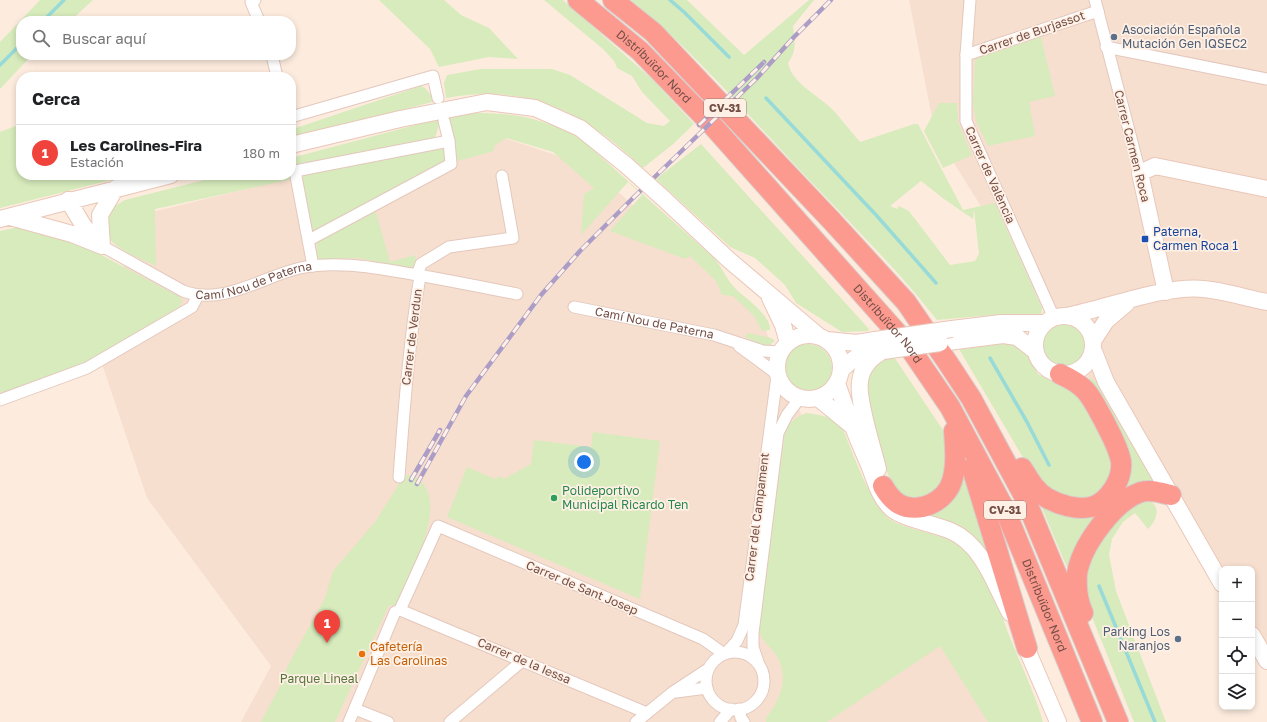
<!DOCTYPE html>
<html lang="es">
<head>
<meta charset="utf-8">
<style>
	body { margin:0; font-family:"Golos Text",sans-serif; background:#f6f6f6; color:#202124 }
	.controls { position:absolute; right:12px; bottom:12px; display:grid; overflow:hidden; border-radius:8px; box-shadow:0 2px 6px #0003 }
	.controls button { width:36px; height:36px; display:grid; place-items:center; padding:0; border:0; border-bottom:1px solid #e0e0e0; background:#fff; color:#202124; font:20px sans-serif }
	.you { position:absolute; left:584px; top:462px; width:14px; height:14px; margin:-10px; border:3px solid #fff; border-radius:50%; background:#1a73e8; box-shadow:0 0 0 6px #1a73e833 }
	.badge { display:grid; place-items:center; width:26px; height:26px; border-radius:50%; background:#ef433b; color:#fff; font-size:13px; font-weight:700 }
	.pin { position:absolute; translate:-50% -33px; filter:drop-shadow(0 1px 2px #0008) }
	.pin::after { content:''; position:absolute; top:21px; width:14px; height:12px; background:inherit; clip-path:polygon(0 0,100% 0,50% 100%) }
	.list { margin:0; padding:0; list-style:none }
	h2 { display:flex; justify-content:space-between; align-items:center; height:52px; margin:0; padding:0 16px; font-size:17px }
	h2 small { font-size:13px; font-weight:400; color:#757577 }
	.list li { display:grid; grid-template-columns:26px 1fr auto; gap:12px; align-items:center; box-sizing:border-box; height:56px; padding:0 16px; border-top:1px solid #e0e0e0 }
	.list b { display:block; font-size:15px; white-space:nowrap }
	.list p { margin:0; font-size:13px; white-space:nowrap; color:#757577 }
	.list em { font-size:13px; font-style:normal; color:#757577 }
	.icon { flex:none; width:22px; height:22px; fill:none; stroke:currentColor; stroke-width:2; stroke-linecap:round; stroke-linejoin:round }
	.map { position:relative; flex:none; width:1267px; height:722px; overflow:hidden }
	.search { position:absolute; background:#fff; box-shadow:0 2px 6px #0003; left:16px; top:16px; width:280px; height:44px; display:flex; align-items:center; gap:10px; box-sizing:border-box; padding:0 14px; border-radius:16px; color:#757577; font-size:15px }
	.panel { position:absolute; background:#fff; box-shadow:0 2px 6px #0003; left:16px; top:72px; width:280px; height:108px; border-radius:16px }
	.map>svg:first-child { display:block }
	.residential { fill:#f7dfcf }
	.green { fill:#d7ebbc; fill-rule:evenodd }
	.lines { fill:none; stroke-linecap:round; stroke-linejoin:round }
	.stream { stroke:#98dad8; stroke-width:3.5 }
	.street-casing { stroke:#e3c8bd; stroke-width:13 }
	.secondary-casing { stroke:#e9c7b9; stroke-width:18 }
	.highway-casing { stroke:#d8cdcb; stroke-width:22 }
	.street { stroke:#fff; stroke-width:11 }
	.secondary { stroke:#fff; stroke-width:16 }
	.highway { stroke:#fc9a90; stroke-width:20 }
	.rail-casing { stroke:#ac9dc6; stroke-width:4.5 }
	.rail { stroke:#fff0e5; stroke-width:3; stroke-dasharray:9; stroke-linecap:butt }
	.secondary-bridge-casing { stroke:#e9c7b9; stroke-width:18; stroke-linecap:butt }
	.secondary-bridge { stroke:#fff; stroke-width:16 }
	.service-dot { fill:#5c6f8a; stroke:#fff0e5; stroke-width:1.5 }
	.transit-dot { fill:#1a4fb4; stroke:#fff0e5; stroke-width:1.5 }
	.leisure-dot { fill:#2e9e5b; stroke:#fff0e5; stroke-width:1.5 }
	.food-dot { fill:#e8710a; stroke:#fff0e5; stroke-width:1.5 }
	.labels { text-anchor:middle; stroke-width:3.5; stroke-linejoin:round; paint-order:stroke }
	.shield { fill:#fff0e5; stroke:#9e7f75; stroke-width:1 }
	.shield-label { font-size:11px; font-weight:bold; fill:#744e45 }
	.service-label { font-size:12px; fill:#4e5e75; stroke:#fff0e5; text-anchor:start }
	.street-label { font-size:12px; fill:#744e45; stroke:#fff0e5 }
	.transit-label { font-size:12px; fill:#164399; stroke:#fff0e5; text-anchor:start }
	.leisure-label { font-size:12px; fill:#27864d; stroke:#fff0e5; text-anchor:start }
	.food-label { font-size:12px; fill:#c56008; stroke:#fff0e5; text-anchor:start }
	.park-label { font-size:12px; fill:#56753a; stroke:#fff0e5 }
</style>
</head>
<body>
<div class="map">
<svg width="1267" height="722" viewBox="0 0 1267 722">
	<rect width="100%" height="100%" fill="#fdecde"/>
	<path class="residential" d="M909,0H1267V663L1252,639V569H1222V591L935,133Z
		M483,131L589,166L761,319L870,577L985,684L1012,722H241L271,666L147,498L97,349L140,215Z"/>
	<path class="green" d="M40,0H93L70,21H21V55H32L0,89V42Z
		M379,0H444L461,15L489,28L518,59L489,57L439,67L430,49Z
		M544,0H563L654,81L694,124L672,145L643,168C584,112 529,83 446,98L444,83L447,75L481,69H552L570,75L647,123L664,126L670,121L642,92L632,76L617,68L614,61L603,49Z
		M631,0H687L744,55L809,0H814L793,26C795,40 797,51 788,63C792,84 820,96 834,111C843,121 851,132 860,142L914,124H918L963,210L995,203L1042,308L1041,316H1014L1004,314L937,320C894,265 844,217 796,166C743,109 691,49 631,0ZM921,181L944,199L973,219L974,209L979,254L975,261L950,265L909,211L899,206L897,209L890,206Z
		M1041,37L1055,96L1029,102L1035,136L988,146L976,121L973,104L975,59Z
		M421,86L425,88L436,101L291,139V127L293,129Z
		M939,103H957L958,122L972,155L943,168L924,131Z
		M476,113C517,113 545,119 581,139L714,258C722,267 726,278 733,286C743,297 771,314 770,330L762,331L754,316L733,296L722,295L716,281L690,256L685,259L610,231L642,195L628,182L581,235L584,194L594,188L553,152L506,138L494,146V151L458,161L449,119L440,122L435,138L326,161L293,179L155,209L156,266C142,259 104,246 105,227C105,221 109,214 110,209L125,200L224,175H291V158L423,123C441,120 458,114 476,113Z
		M21,124V175H131L0,208V132Z
		M701,144L869,329L868,331L842,332L796,303L785,285L755,258L730,247L656,179Z
		M439,146L447,150V162L312,234L303,188V176L306,173Z
		M375,209L390,262L415,255L417,264L415,267L410,268L358,258L319,259L317,254V241Z
		M24,226L38,227L92,250L180,297L182,300L180,307L105,352L71,370L0,393V231Z
		M1042 345a22 22 0 1 1 44 0a22 22 0 1 1-44 0Z
		M748,333L771,338L775,341L767,347L745,337Z
		M1012,342L1024,350L1038,374L1057,384L1065,383L1078,389L1113,458L1110,479L1096,495L1087,498H1072L1056,492L1040,483L1028,466L956,344Z
		M784 368a24 24 0 1 1 48 0a24 24 0 1 1-48 0Z
		M894,357L943,430L949,445L947,476L931,496C919,497 908,501 898,492C886,481 862,397 865,381C867,373 873,365 876,358Z
		M1090,378L1102,385L1156,482L1138,488L1072,579L1041,506L1053,510L1123,486L1088,382Z
		M806,413C821,415 832,416 842,427C852,450 871,507 891,520C915,534 949,532 969,553C990,576 1000,612 1011,640C1022,667 1035,694 1043,722H988L940,646L827,722H766V718C781,698 791,676 774,652C768,645 763,641 759,632L785,433C790,421 795,418 806,413Z
		M593,432L660,441L640,599L447,517L467,467L495,479L501,476L504,479L531,464L534,440L591,447Z
		M962,454L969,469L988,551L967,533L921,515Z
		M409,475C457,490 410,574 399,603L392,606L389,605L335,722H261L282,682L287,667L325,598L333,571L375,522L404,476Z
		M1145,498C1161,504 1159,518 1148,529L1135,513L1123,522L1112,539L1109,555L1116,591L1166,722H1134L1086,602V566L1105,533L1136,500Z"/>
	<g class="lines">
		<path class="stream" d="M670,0L684,12L729,57
			M43,21L64,0
			M0,65L21,44
			M766,98L877,216L936,283
			M990,358L1027,422L1049,465
			M1099,586L1155,722"/>
		<defs>
			<g id="street">
				<path d="M255,0L251,2L259,21"/>
				<path d="M970,0L966,55V121L1054,318"/>
				<path d="M1095,0L1140,173"/>
				<path d="M1106,47L1267,79"/>
				<path d="M272,55L277,77"/>
				<path d="M966,55L1098,11"/>
				<path d="M291,117L433,76L438,98"/>
				<path d="M309,240L451,164L449,141L444,121"/>
				<path id="s1" d="M102,246L183,291C224,306 261,277 300,268C337,260 376,268 412,274C447,280 482,287 517,294"/>
				<path d="M313,266L295,171L449,141"/>
				<path d="M417,275L421,264L449,247L513,238L502,176"/>
				<path id="s2" d="M574,307L714,335L763,351L780,352"/>
				<path d="M739,346L777,374"/>
				<path d="M0,400L87,368L192,307L198,295"/>
				<path d="M399,477C404,410 409,342 420,276"/>
				<path d="M400,610L647,713"/>
				<circle cx="735" cy="681" r="29"/>
				<path d="M726,653L737,641L744,625L777,376"/>
				<path d="M758,662L753,647V633L778,433L787,415L799,399"/>
				<path d="M676,692L707,688"/>
				<path d="M355,709L388,722"/>
				<path d="M739,709L741,718L744,722"/>
				<path d="M349,722L395,612L400,610L438,526L703,639L724,654"/>
				<path d="M450,722L522,661"/>
				<path d="M636,722L673,692L708,669"/>
				<path d="M720,722L731,709"/>
			</g>
			<path id="secondary" d="M291,145L400,119L487,102L535,108L580,128L626,165
				M663,198L729,260L820,337
				M68,200L83,225L98,243
				M10,217L72,234L102,246
				M0,219L171,175
				M102,246L100,215L116,188
				M1166,292L1140,173L1155,166L1267,189
				M770,298L783,325L788,343
				M1035 345a29 29 0 1 1 58 0a29 29 0 1 1-58 0Z
				M1066,316C1108,308 1163,285 1204,289C1225,291 1246,298 1267,302
				M952,329L1001,323H1044
				M777 367a32 32 0 1 1 64 0a32 32 0 1 1-64 0Z
				M827,340L857,343L875,340
				M1093,341L1106,321L1126,304
				M940,343L1003,335L1017,337L1035,351
				M1093,349L1106,382L1222,584
				M841,370C852,359 863,351 878,347
				M837,383C846,411 857,438 869,465C875,480 879,497 891,508C903,519 935,524 951,531C983,545 995,585 1010,613
				M818,398L851,425
				M878,469C873,448 857,400 860,382C861,368 871,357 883,351
				M1252,635L1267,661
				M1022,638L1058,722"/>
			<g id="highway">
				<path id="s3" d="M578,0L640,51L712,125L907,344L950,407L1005,510L1092,722"/>
				<path d="M613,0L653,32L831,220L906,302L948,363L971,398L1024,496L1118,722"/>
				<path d="M972,468L1027,648"/>
				<path d="M1022,468C1029,479 1035,491 1047,498C1059,505 1077,510 1091,507C1109,502 1123,479 1121,461C1118,446 1110,433 1103,419C1090,395 1087,386 1060,374"/>
				<path d="M883,486C887,493 892,500 899,504C919,515 946,501 952,481C957,465 955,447 954,431"/>
				<path d="M1083,613C1078,602 1076,588 1077,574C1081,546 1114,501 1141,492C1151,489 1161,493 1171,495"/>
			</g>
		</defs>
		<use href="#street" class="street-casing"/>
		<use href="#secondary" class="secondary-casing"/>
		<use href="#highway" class="highway-casing"/>
		<use href="#street" class="street"/>
		<use href="#secondary" class="secondary"/>
		<use href="#highway" class="highway"/>
		<defs>
			<path id="rail" d="M699,125L764,62
				M411,480L440,430
				M417,484L466,396L541,295L580,251L632,199L757,78L794,37L831,0"/>
		</defs>
		<use href="#rail" class="rail-casing"/>
		<use href="#rail" class="rail"/>
		<defs>
			<path id="secondary-bridge" d="M626,165L663,198
				M875,340L952,329
				M883,351L940,343"/>
		</defs>
		<use href="#secondary-bridge" class="secondary-bridge-casing"/>
		<use href="#secondary-bridge" class="secondary-bridge"/>
	</g>
	<g class="service-dot">
		<circle cx="1114" cy="37" r="4"/>
		<circle cx="1178" cy="639" r="4"/>
	</g>
	<rect class="transit-dot" x="1141" y="235" width="8" height="8" rx="2"/>
	<circle class="leisure-dot" cx="554" cy="498" r="4"/>
	<circle class="food-dot" cx="362" cy="654" r="4"/>
	<g class="labels">
		<g class="shield">
			<rect x="704" y="99" width="42" height="18" rx="3"/>
			<rect x="984" y="501" width="42" height="18" rx="3"/>
		</g>
		<g class="shield-label">
			<text x="725" y="112">CV-31</text>
			<text x="1005" y="514">CV-31</text>
		</g>
		<g class="service-label">
			<text x="1122" y="34">Asociación Española<tspan x="1122" dy="14">Mutación Gen IQSEC2</tspan></text>
			<text x="1170" y="636" text-anchor="end">Parking Los<tspan x="1170" dy="14">Naranjos</tspan></text>
		</g>
		<g class="street-label">
			<text transform="translate(1032 33) rotate(-19)" y="4">Carrer de Burjassot</text>
			<text dy="4" stroke="none"><textPath href="#s3" startOffset="101">Distribuïdor Nord</textPath></text>
			<text transform="translate(1132 146) rotate(76)" y="4">Carrer Carmen Roca</text>
			<text transform="translate(990 175) rotate(66)" y="4">Carrer de València</text>
			<text dy="4" stroke="none"><textPath href="#s1" startOffset="166">Camí Nou de Paterna</textPath></text>
			<text dy="4" stroke="none"><textPath href="#s2" startOffset="82">Camí Nou de Paterna</textPath></text>
			<text dy="4" stroke="none"><textPath href="#s3" startOffset="449">Distribuïdor Nord</textPath></text>
			<text transform="translate(412 337) rotate(-83)" y="4">Carrer de Verdun</text>
			<text transform="translate(757 517) rotate(-83)" y="4">Carrer del Campament</text>
			<text transform="translate(582 588) rotate(23)" y="4">Carrer de Sant Josep</text>
			<text dy="4" stroke="none"><textPath href="#s3" startOffset="773">Distribuïdor Nord</textPath></text>
			<text transform="translate(524 661) rotate(23)" y="4">Carrer de la Iessa</text>
		</g>
		<g class="transit-label">
			<text x="1153" y="236">Paterna,<tspan x="1153" dy="14">Carmen Roca 1</tspan></text>
		</g>
		<g class="leisure-label">
			<text x="562" y="495">Polideportivo<tspan x="562" dy="14">Municipal Ricardo Ten</tspan></text>
		</g>
		<g class="food-label">
			<text x="370" y="651">Cafetería<tspan x="370" dy="14">Las Carolinas</tspan></text>
		</g>
		<g class="park-label">
			<text x="319" y="683">Parque Lineal</text>
		</g>
	</g>
</svg>
<div class="controls">
<button>+</button>
<button>−</button>
<button><svg class="icon" aria-label="locate" viewBox="0 0 24 24"><circle cx="12" cy="12" r="6"/><path d="M12 2v4M12 18v4M2 12h4M18 12h4"/></svg></button>
<button><svg class="icon" aria-label="layers" viewBox="0 0 24 24"><path d="M12 4l9 5-9 5-9-5zM3 14l9 5 9-5"/></svg></button>
</div>
<div class="you"></div>
<div class="pin badge" style="left:327px;top:643px">1</div>
<div class="search"><svg class="icon" aria-label="search" viewBox="0 0 24 24"><circle cx="10" cy="10" r="6"/><path d="M15 15l6 6"/></svg>Buscar aquí</div>
<section class="panel">
<h2>Cerca<small></small></h2>
<ul class="list">
<li><span class="badge">1</span><div><b>Les Carolines-Fira</b><p>Estación</p></div><em>180 m</em></li>
</ul>
</section>
</div>
</body>
</html>
